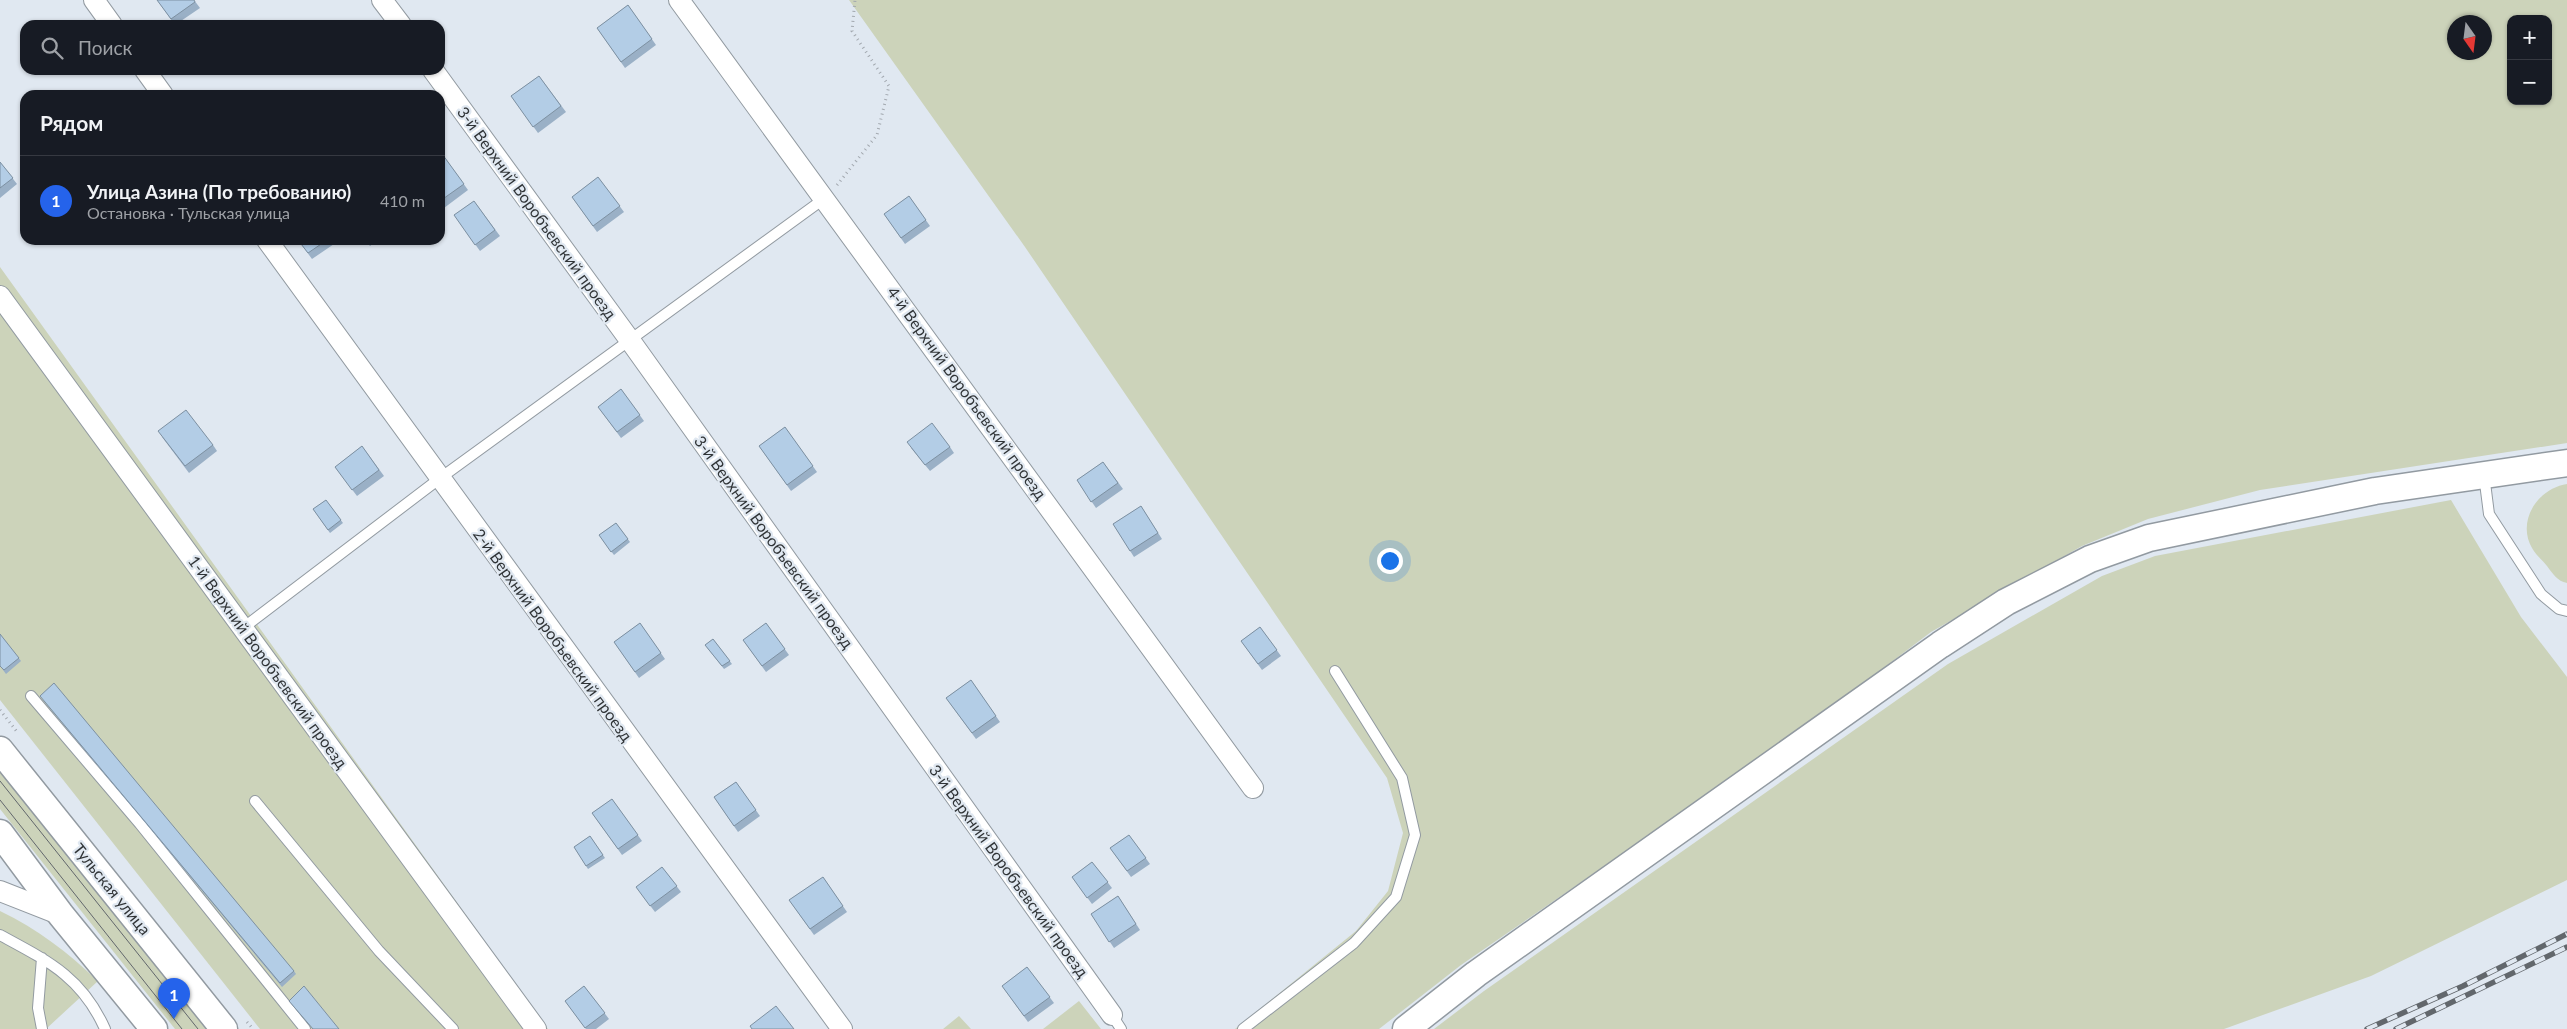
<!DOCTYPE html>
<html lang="ru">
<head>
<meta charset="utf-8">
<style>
	body { margin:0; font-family:Lato,sans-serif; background:#242831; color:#f1f3f6 }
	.controls { position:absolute; right:15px; top:15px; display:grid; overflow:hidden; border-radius:10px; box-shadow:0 1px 4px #0004 }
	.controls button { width:45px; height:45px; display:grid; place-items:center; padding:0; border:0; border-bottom:1px solid #363941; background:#171b24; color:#f1f3f6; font:25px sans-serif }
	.compass { position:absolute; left:2447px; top:15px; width:45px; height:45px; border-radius:50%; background:#171b24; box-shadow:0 1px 4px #0004; rotate:166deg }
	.you { position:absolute; left:1389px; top:560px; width:18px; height:18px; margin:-12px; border:4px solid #fff; border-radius:50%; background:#1a73e8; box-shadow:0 0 0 8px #1a73e833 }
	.badge { display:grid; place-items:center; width:32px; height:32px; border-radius:50%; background:#2563eb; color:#fff; font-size:16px; font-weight:700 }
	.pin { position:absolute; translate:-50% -41px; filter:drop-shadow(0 1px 2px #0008) }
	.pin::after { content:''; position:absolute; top:26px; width:18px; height:15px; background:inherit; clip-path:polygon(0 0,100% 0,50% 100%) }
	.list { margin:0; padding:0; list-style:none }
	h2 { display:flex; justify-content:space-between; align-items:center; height:65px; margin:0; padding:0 20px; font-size:21px }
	h2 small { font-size:16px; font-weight:400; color:#9ea1a6 }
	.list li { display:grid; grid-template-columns:32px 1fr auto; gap:15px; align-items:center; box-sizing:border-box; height:90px; padding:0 20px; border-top:1px solid #363941 }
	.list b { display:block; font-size:19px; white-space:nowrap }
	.list p { margin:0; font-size:16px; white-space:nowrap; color:#9ea1a6 }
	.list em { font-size:16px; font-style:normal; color:#9ea1a6 }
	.icon { flex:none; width:28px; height:28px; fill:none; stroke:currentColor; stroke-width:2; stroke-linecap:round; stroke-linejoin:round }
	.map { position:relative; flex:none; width:2567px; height:1029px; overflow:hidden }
	.search { position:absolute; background:#171b24; box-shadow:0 1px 4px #0004; left:20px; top:20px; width:425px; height:55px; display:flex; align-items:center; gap:12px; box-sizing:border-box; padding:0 18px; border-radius:15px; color:#9ea1a6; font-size:19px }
	.panel { position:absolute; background:#171b24; box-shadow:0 1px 4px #0004; left:20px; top:90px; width:425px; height:155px; border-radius:15px }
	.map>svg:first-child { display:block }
	.green { fill:#ccd3ba; fill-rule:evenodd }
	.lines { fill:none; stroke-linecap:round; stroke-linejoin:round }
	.service-casing { stroke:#929aa1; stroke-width:12 }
	.minor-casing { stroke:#929aa1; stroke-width:22 }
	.tertiary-casing { stroke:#929aa1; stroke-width:29 }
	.path { stroke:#a2a8af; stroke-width:3; stroke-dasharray:1 4; stroke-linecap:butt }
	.service { stroke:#fff; stroke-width:10 }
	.minor { stroke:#fff; stroke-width:20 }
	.tertiary { stroke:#fff; stroke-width:26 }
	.tram { stroke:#62676c; stroke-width:1 }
	.rail-casing { stroke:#62676c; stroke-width:5.5 }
	.rail { stroke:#e0e8f1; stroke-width:4; stroke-dasharray:11; stroke-linecap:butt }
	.wall { fill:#9ab0c6 }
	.building { fill:#b3cde6; stroke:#7d90a1 }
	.labels { text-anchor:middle; stroke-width:4.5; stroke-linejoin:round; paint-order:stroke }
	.street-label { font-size:16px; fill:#303437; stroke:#e0e8f1 }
</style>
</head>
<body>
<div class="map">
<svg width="2567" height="1029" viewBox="0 0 2567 1029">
	<rect width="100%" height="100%" fill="#e0e8f1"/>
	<path class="green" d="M849,0H2567V443L2260,490L2148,519L2082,546L1931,632L1799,732L1461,965L1379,1029H1235L1356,931L1388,891L1403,833L1387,778L1025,247ZM2511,19H2548V101H2511ZM2454,22H2484V52H2454Z
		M0,267L548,1029H260L0,700Z
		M2567,484V583C2557,581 2553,574 2547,566C2542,560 2535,554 2532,548C2516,520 2539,488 2567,484Z
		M2451,500L2521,617L2567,677V880L2371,976L2224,1029H1434L1484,991L1948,664L2102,576L2155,556Z
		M0,769L208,1029H175L0,809Z
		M0,911C38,929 67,952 98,981L46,1029H0Z
		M1079,1001L1101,1029H1043Z
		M959,1016L971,1029H943Z"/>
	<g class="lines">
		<defs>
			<path id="service" d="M2484,475L2489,514L2541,594L2559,609L2567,611
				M243,628L439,479L825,198
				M31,696L140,824L305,1029
				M255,801L379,951L453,1029
				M0,935C48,961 82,977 105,1029
				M1112,1015L1121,1029
				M42,1029L38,1008L42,958
				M1243,1029L1354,943L1396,897L1415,835L1402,778L1335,671"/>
			<path id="minor" d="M94,0L112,25
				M382,0L401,25
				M679,0L1253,788
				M145,70L163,95
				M433,70L629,339L1112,1015
				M267,240L842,1029
				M0,296L536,1029
				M0,891L61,915"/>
			<path id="tertiary" d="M0,750L224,1029
				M0,833L61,915L154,1029
				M1406,1029L1476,974L1940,645L2006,602L2090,559L2149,538L2375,491L2567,463"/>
		</defs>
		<use href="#service" class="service-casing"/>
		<use href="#minor" class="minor-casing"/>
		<use href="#tertiary" class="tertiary-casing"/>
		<path class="path" d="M837,185L877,135L889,86L852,31L855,0
			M0,710L18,733
			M247,1022L253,1029"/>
		<use href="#service" class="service"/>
		<use href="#minor" class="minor"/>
		<use href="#tertiary" class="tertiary"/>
		<path class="tram" d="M0,781L198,1029
			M0,800L182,1029"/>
		<defs>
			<path id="rail" d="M2367,1029L2463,986L2567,934
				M2396,1029L2567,947"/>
		</defs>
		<use href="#rail" class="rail-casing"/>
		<use href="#rail" class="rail"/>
	</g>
	<path class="wall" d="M157,0H194L200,8L175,25Z
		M628,5L656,45L625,68L597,28Z
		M539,76L566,112L538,133L511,96Z
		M440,151L468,190L444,208L440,203Z
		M0,162L17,184L0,198Z
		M598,177L624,212L597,232L572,197Z
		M909,196L930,226L905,244L884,214Z
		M474,201L500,236L480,251L454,215Z
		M298,240H336L337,242L312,259Z
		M365,240H378L370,246Z
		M621,389L644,421L621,438L598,407Z
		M785,427L817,472L791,491L759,446Z
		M162,437L213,445L217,451L189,473Z
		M362,446L384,476L357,496L335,467Z
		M950,447L954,453L930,471L911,448Z
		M1103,462L1123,489L1096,508L1077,480Z
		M326,500L343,523L330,533L313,509Z
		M1141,506L1162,539L1134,557L1113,524Z
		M616,523L630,542L614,555L599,535Z
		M640,623L665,659L639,678L614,642Z
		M766,623L789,655L766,672L743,640Z
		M1260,627L1281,656L1262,670L1241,641Z
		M0,634L21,661L6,674L0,666Z
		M713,639L732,664L724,669L705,645Z
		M971,680L1000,722L976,739L946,698Z
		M42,699L294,971L296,974L282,987Z
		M736,782L760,816L738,832L714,797Z
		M612,799L642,841L622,855L592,813Z
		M1129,835L1150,864L1131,877L1110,848Z
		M590,836L605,858L588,869L574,847Z
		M1092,862L1112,888L1092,904L1072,877Z
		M662,867L681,892L655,912L636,887Z
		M823,877L847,912L814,935L789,900Z
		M1118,896L1140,930L1114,948L1091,914Z
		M1027,967L1054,1003L1028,1022L1002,986Z
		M584,986L609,1019L596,1029H586L565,1001Z"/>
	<path class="building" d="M157,0H194L195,2L171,19Z
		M628,5L652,39L621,62L597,28Z
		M539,76L561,106L533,127L511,96Z
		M440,151L464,184L440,201Z
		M0,162L13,178L0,188Z
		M598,177L620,206L593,226L572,197Z
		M909,196L926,220L901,238L884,214Z
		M474,201L495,230L475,245L454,215Z
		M298,240H327L308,253Z
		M621,389L640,415L617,432L598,407Z
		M186,410L213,445L185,466L158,431Z
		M932,423L950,447L925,465L907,442Z
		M785,427L813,466L787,485L759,446Z
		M362,446L379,470L352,490L335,467Z
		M1103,462L1118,483L1091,502L1077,480Z
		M326,500L341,520L328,530L313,509Z
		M1141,506L1158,533L1130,551L1113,524Z
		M616,523L628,539L611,552L599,535Z
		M640,623L661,653L635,672L614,642Z
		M766,623L785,649L762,666L743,640Z
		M1260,627L1277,650L1258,664L1241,641Z
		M0,634L19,658L4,670L0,666Z
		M713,639L730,661L722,666L705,645Z
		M971,680L996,716L972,733L946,698Z
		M54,683L294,971L280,983L40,696Z
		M736,782L756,810L734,826L714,797Z
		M612,799L638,835L618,849L592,813Z
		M1129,835L1146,858L1127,871L1110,848Z
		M590,836L603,855L586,866L574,847Z
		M1092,862L1108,882L1087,898L1072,877Z
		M662,867L677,886L650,906L636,887Z
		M823,877L843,906L810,929L789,900Z
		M1118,896L1136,924L1109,942L1091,914Z
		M1027,967L1050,997L1024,1016L1002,986Z
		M304,986L339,1029H313L289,1001Z
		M584,986L605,1013L585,1028L565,1001Z
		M776,1006L794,1029H752L750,1026Z"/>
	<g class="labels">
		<g class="street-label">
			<text transform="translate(537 213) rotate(54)" y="6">3-й Верхний Воробъевский проезд</text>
			<text transform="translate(967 393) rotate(54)" y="6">4-й Верхний Воробъевский проезд</text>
			<text transform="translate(774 542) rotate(54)" y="6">3-й Верхний Воробъевский проезд</text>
			<text transform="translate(553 635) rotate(54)" y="6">2-й Верхний Воробъевский проезд</text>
			<text transform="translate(268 662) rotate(54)" y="6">1-й Верхний Воробъевский проезд</text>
			<text transform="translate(1009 871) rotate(54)" y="6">3-й Верхний Воробъевский проезд</text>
			<text transform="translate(112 889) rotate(51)" y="6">Тульская улица</text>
		</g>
	</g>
</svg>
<div class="controls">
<button>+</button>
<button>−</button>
</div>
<svg class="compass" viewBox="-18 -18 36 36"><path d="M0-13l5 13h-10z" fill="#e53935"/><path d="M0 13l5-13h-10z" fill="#9ea1a6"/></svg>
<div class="you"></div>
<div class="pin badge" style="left:174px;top:1019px">1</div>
<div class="search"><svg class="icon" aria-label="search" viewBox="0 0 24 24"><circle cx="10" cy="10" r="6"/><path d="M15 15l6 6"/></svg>Поиск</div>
<section class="panel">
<h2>Рядом<small></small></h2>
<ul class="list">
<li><span class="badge">1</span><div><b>Улица Азина (По требованию)</b><p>Остановка · Тульская улица</p></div><em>410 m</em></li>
</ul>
</section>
</div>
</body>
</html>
